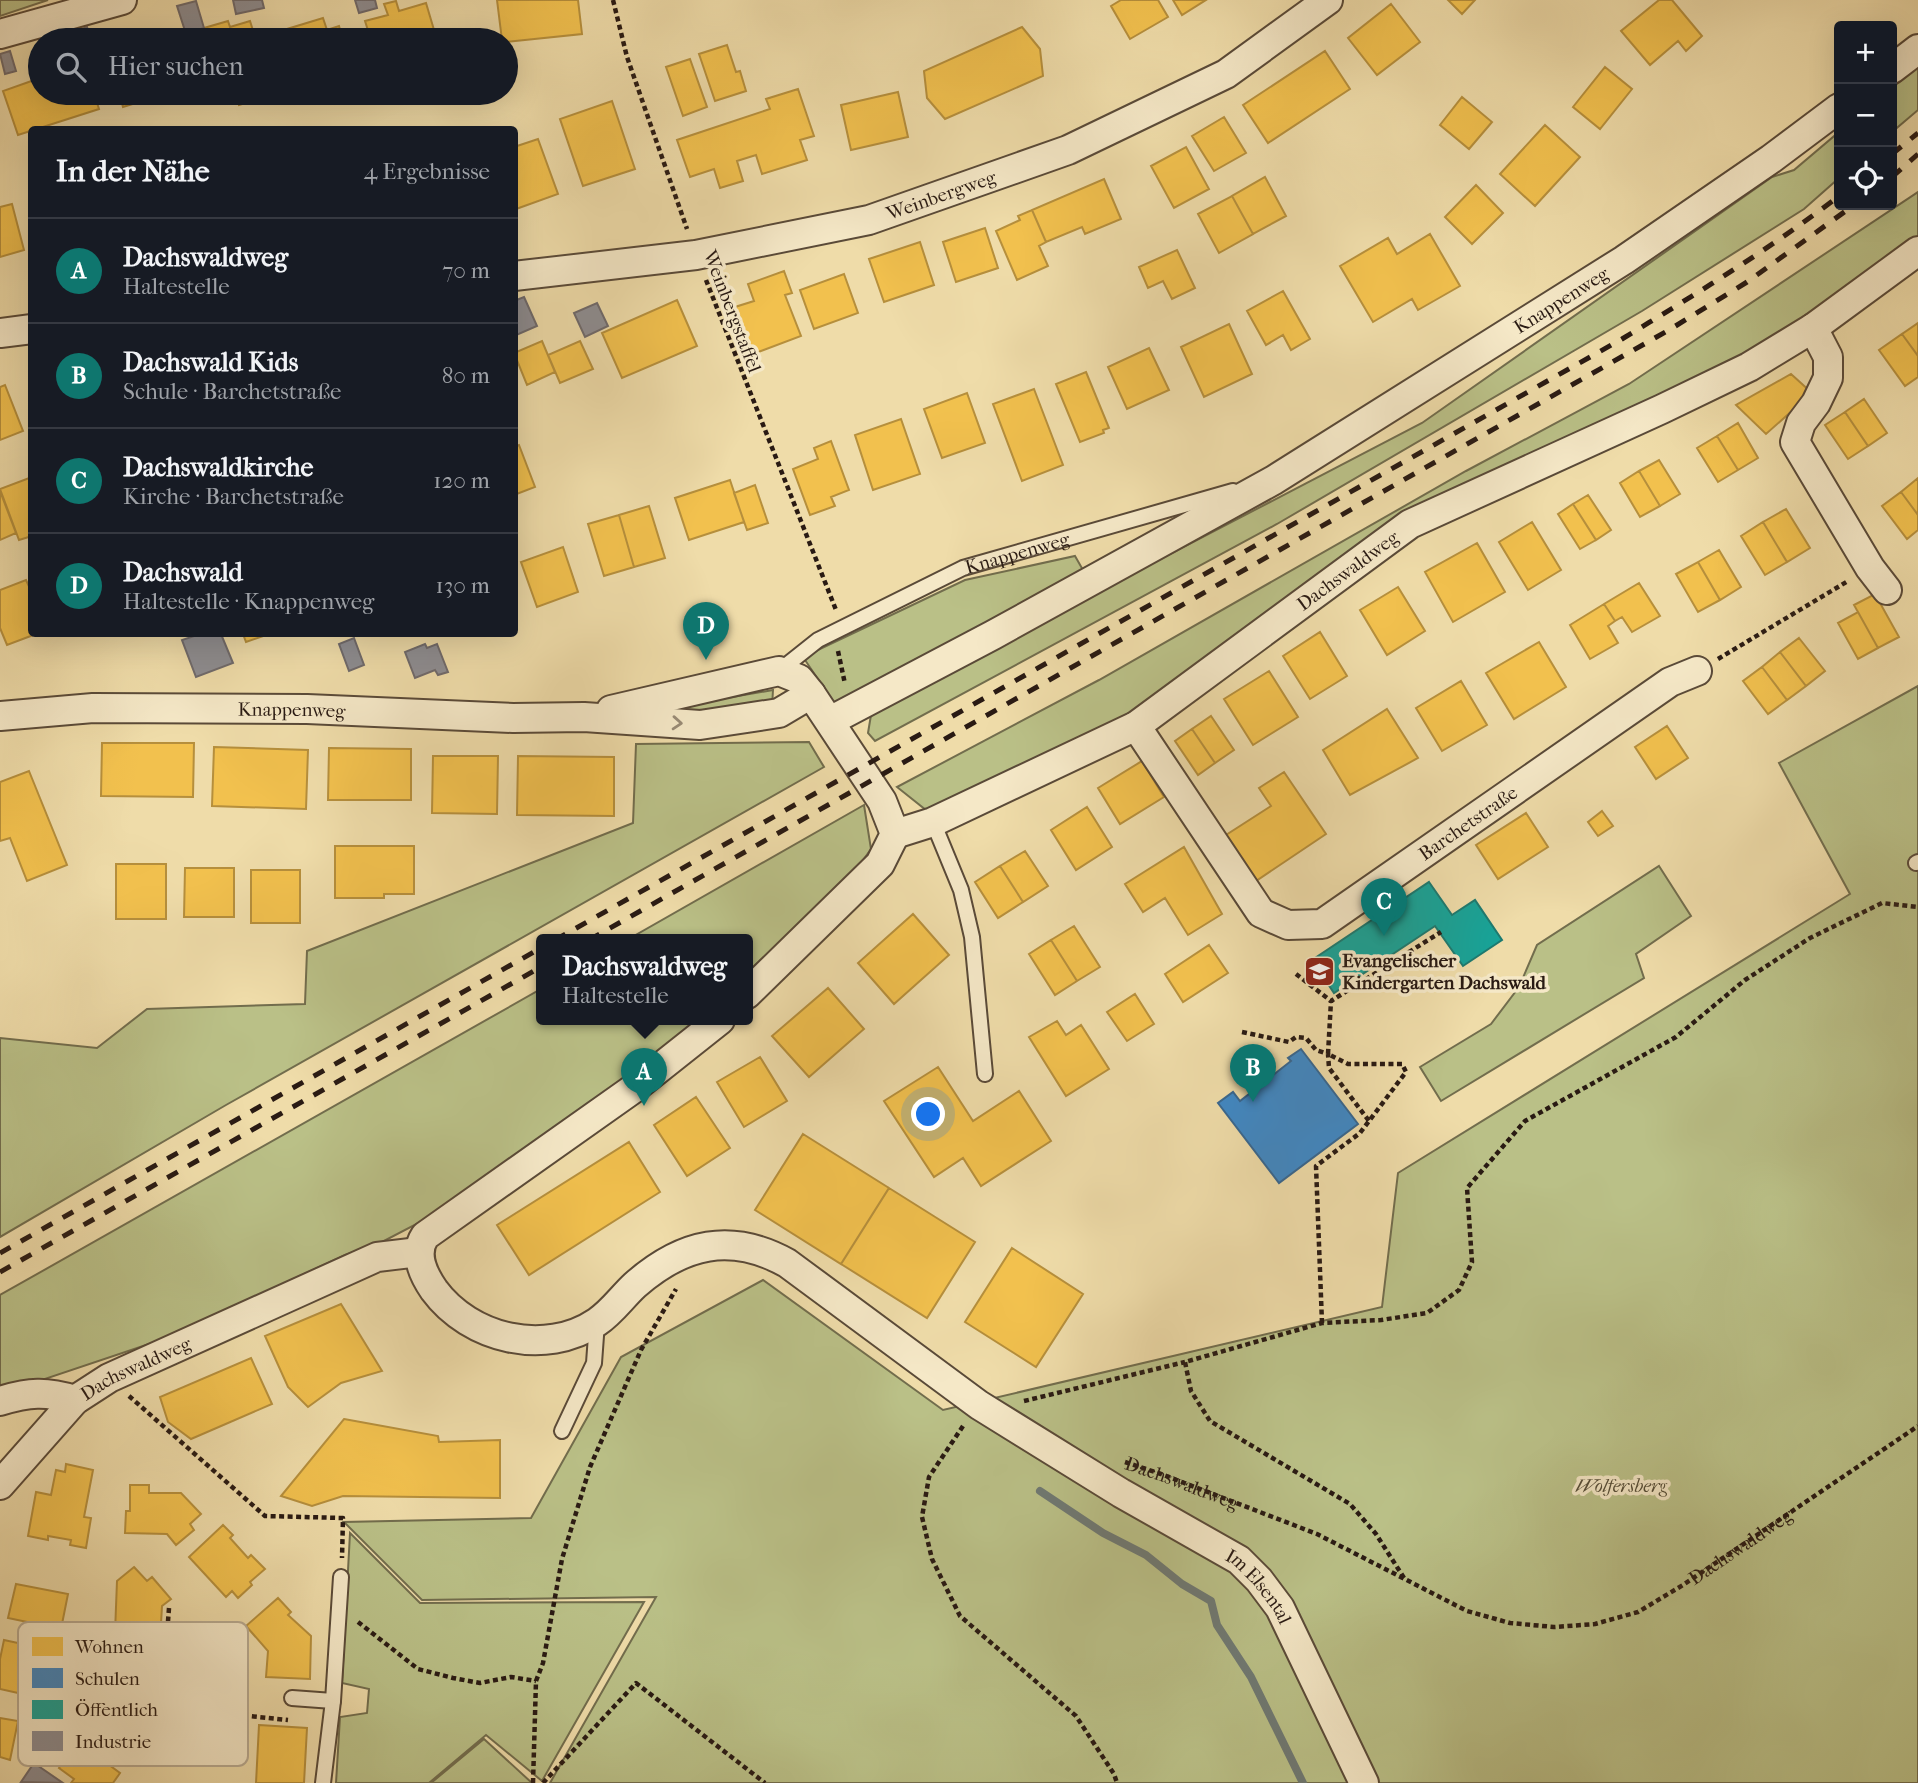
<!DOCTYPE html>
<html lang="de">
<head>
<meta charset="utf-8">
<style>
	body { margin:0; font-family:"IM FELL French Canon",serif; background:#242831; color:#f1f3f6 }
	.controls { position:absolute; right:21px; top:21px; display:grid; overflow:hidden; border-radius:7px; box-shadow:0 7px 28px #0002 }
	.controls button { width:63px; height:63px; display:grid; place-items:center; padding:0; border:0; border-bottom:2px solid #363941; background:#171b24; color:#f1f3f6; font:35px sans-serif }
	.you { position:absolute; left:929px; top:1115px; width:24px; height:24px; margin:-18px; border:5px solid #fff; border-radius:50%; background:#1a73e8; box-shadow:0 0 0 10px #1a73e833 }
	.badge { display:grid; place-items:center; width:46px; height:46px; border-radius:50%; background:#0f766e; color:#fff; font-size:23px; font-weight:700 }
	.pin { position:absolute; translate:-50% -58px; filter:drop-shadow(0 2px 4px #0008) }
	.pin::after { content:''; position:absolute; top:37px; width:24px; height:21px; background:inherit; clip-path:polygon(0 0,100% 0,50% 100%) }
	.popup { position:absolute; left:536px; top:934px; width:217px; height:91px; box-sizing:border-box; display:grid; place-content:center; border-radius:7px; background:#171b24; filter:drop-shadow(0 2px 5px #0005); font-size:23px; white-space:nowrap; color:#9ea1a6 }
	.popup b { font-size:26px; color:#f1f3f6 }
	.popup::after { content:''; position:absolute; left:50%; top:100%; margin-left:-14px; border:14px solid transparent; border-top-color:#171b24 }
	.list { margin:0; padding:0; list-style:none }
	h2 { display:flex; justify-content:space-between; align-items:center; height:91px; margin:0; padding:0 28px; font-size:30px }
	h2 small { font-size:23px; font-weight:400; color:#9ea1a6 }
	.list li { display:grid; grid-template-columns:46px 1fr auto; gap:21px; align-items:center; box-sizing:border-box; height:105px; padding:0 28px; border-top:2px solid #363941 }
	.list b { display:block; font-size:26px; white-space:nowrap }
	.list p { margin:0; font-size:23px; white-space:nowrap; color:#9ea1a6 }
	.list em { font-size:23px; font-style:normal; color:#9ea1a6 }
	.icon { flex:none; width:38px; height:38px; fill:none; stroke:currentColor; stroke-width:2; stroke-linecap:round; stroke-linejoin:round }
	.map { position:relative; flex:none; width:1918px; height:1783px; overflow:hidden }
	.search { position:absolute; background:#171b24; box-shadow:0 7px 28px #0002; left:28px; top:28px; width:490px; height:77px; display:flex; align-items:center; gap:18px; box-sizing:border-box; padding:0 24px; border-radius:38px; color:#9ea1a6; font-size:26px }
	.panel { position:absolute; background:#171b24; box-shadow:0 7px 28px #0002; left:28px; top:126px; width:490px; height:511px; border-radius:7px }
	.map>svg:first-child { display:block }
	.green { fill:#bac087; stroke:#726d4d; stroke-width:2 }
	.homes { fill:#f2c14e; stroke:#b68f3c; stroke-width:2 }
	.schools { fill:#3f88c5; stroke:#386790; stroke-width:2 }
	.public { fill:#17a398; stroke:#1c7a70; stroke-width:2 }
	.industry { fill:#8d8d92; stroke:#6f6a6c; stroke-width:2 }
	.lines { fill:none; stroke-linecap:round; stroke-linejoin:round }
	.stream { stroke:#6f7973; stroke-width:8 }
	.lane-casing { stroke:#5a4a38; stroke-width:18 }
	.street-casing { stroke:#5a4a38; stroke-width:32 }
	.path { stroke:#291a13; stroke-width:4.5; stroke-dasharray:5 3.5; stroke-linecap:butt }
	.lane { stroke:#f5e8c7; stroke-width:14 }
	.street { stroke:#f5e8c7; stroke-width:28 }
	.rail { stroke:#291a13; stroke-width:5; stroke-dasharray:12 12; stroke-linecap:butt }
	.oneway { stroke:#998b76 }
	.labels { text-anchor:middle; stroke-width:7; stroke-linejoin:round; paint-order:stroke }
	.street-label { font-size:19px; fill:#291a13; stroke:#f5e8c7 }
	.poi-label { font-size:19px; font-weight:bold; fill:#291a13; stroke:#f5e8c7; text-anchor:start }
	.park-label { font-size:19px; font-style:italic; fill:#544c36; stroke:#f5e8c7 }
	.key { fill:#f5e8c7; stroke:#b8aa91; stroke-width:2 }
	.key-label { font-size:19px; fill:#291a13 }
</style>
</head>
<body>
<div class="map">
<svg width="1918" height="1783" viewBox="0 0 1918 1783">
	<rect width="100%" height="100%" fill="#efdca9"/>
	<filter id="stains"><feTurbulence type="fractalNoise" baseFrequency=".00286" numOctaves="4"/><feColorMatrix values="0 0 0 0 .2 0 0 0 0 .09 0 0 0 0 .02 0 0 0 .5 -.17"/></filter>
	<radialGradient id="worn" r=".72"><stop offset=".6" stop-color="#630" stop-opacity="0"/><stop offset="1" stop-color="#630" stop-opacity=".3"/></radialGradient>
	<path class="green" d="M0,0H48L0,16Z
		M1918,66V110L1892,132V88Z
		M1839,132V178L1804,209L1642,311L1277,524L875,741L868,733L872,709L1422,423L1772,177L1794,170Z
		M1918,192V243L1764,351L1409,523L1134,717L926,810L897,787L1099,680L1466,471L1629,384Z
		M1075,556L1087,577L834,703L803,657L965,580Z
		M1918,686V1783H550L656,1597L422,1600L344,1522L531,1518L621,1357L763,1280L943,1410L1382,1307L1398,1173L1850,894L1779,763Z
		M773,690L772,707L670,716L669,708Z
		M809,742L824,767L226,1105L0,1237V1038L97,1048L147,1009L305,1004L307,951L633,823L636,744Z
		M864,805L871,849L856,870L747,973V940H627Z
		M1659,866L1691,916L1636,954L1644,978L1441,1101L1420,1067L1491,1024L1519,987L1537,945Z
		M541,989V1020H697L654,1057L430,1217L382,1242L345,1255L164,1339L0,1394V1295Z
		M350,1533L420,1603L644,1602L542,1781L486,1735L429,1783H336L340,1717L367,1713L369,1689L342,1683Z
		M484,1739L532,1783H431Z"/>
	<path class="homes" d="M497,0H578L582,34L506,42L502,40Z
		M1121,0H1158L1168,17L1130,39L1111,6Z
		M1173,0H1206L1182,15Z
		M1448,0H1475L1462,14Z
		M1659,0H1672L1702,36L1686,51L1678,41L1650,65L1621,31Z
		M396,1L399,11L426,3L437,40H371L365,21L388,15L384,4Z
		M1391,4L1420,42L1377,75L1348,38Z
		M323,18L327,30L339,26L343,40H291L287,29Z
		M228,21L230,27L250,21L256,40H208L204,28Z
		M1022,27L1040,49L1043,76L945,119L927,98L924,71Z
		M727,45L736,72L740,71L746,91L715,101L699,54Z
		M1325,51L1350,89L1268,143L1243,105Z
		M690,59L707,107L683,116L666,67Z
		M1605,67L1632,89L1600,129L1573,107Z
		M40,78V93H94L99,109L18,135L3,91Z
		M798,89L814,136L800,140L807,160L762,174L756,155L737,161L743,181L720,188L714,169L690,177L677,140L770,109L766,99Z
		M898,92L908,137L851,150L841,105Z
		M119,93H149V99L123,107Z
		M236,93H271L272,95L239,105Z
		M1462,97L1492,122L1469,149L1440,125Z
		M612,101L635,169L583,186L560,119Z
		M1224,117L1246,153L1214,171L1192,136Z
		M1545,125L1580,157L1535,206L1500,174Z
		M538,139L558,194L516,209L514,147Z
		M1186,147L1209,189L1174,208L1151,166Z
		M1265,177L1286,216L1253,234L1232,196Z
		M1104,179L1121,219L1085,234L1082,227L1046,242L1032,210Z
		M1476,185L1503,213L1472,244L1445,217Z
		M1232,196L1253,234L1219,253L1198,214Z
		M12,204L24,250L0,257V207Z
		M1032,210L1046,242L1039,246L1048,266L1017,280L996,231L1020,220L1018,216Z
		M985,228L998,268L956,282L943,242Z
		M1430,234L1460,286L1418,310L1412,299L1373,322L1340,266L1388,238L1397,254Z
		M920,242L934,285L884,302L869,259Z
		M1177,250L1195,288L1172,299L1163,281L1148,288L1139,267Z
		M784,271L792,293L785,295L801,336L753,354L735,307L754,301L748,284Z
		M844,274L858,313L814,329L800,290Z
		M1283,291L1310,339L1291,350L1283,335L1266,345L1247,311Z
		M677,300L697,346L622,378L602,333Z
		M1918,323V356L1902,334Z
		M1229,324L1252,374L1204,397L1181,347Z
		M1902,334L1918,356V377L1905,386L1879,350Z
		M542,341L555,372L527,385L514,353Z
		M580,341L593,369L560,383L548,355Z
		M1149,348L1169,390L1127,409L1108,367Z
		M1086,372L1109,428L1103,430L1104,433L1080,442L1056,384Z
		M1791,374L1812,393L1766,434L1736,405Z
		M5,385L23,431L0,440V387Z
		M1034,389L1063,465L1022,481L993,404Z
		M967,393L985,443L942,458L924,409Z
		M1864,399L1887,433L1868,446L1845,412Z
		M1845,412L1868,446L1848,459L1825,425Z
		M901,419L920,474L873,490L855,435Z
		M1738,423L1758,458L1738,470L1717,436Z
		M1717,436L1738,470L1718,482L1697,448Z
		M831,441L849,490L831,497L835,506L810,515L793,469L818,459L814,448Z
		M519,445L535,487L514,495V447Z
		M1659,460L1680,494L1660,506L1639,471Z
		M1639,471L1660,506L1640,517L1620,483Z
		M32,477V536L19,540L0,489Z
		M1918,478V515L1901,492Z
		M730,480L744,522L689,540L675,498Z
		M755,485L768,523L747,530L734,493Z
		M0,491L16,533L0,540Z
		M1901,492L1918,515V530L1907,539L1882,506Z
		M1588,495L1611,530L1596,540L1573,504Z
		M1573,504L1596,540L1580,549L1558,514Z
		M649,506L665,558L634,567L619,515Z
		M1786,509L1810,548L1787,562L1763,522Z
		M619,515L634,567L604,576L588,524Z
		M1532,522L1561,570L1528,590L1499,542Z
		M1763,522L1787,562L1765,575L1741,536Z
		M1477,543L1505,592L1453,622L1425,572Z
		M563,547L578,592L537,607L521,562Z
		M1719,550L1741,587L1720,600L1698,562Z
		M1698,562L1720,600L1698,612L1676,574Z
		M26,580L32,593V634H36L7,645L0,628V590Z
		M1639,583L1660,616L1632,632L1622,617L1615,621L1604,604Z
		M1398,587L1425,631L1387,655L1360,610Z
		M1875,594L1899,637L1878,648L1854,605Z
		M1604,604L1615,621L1608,626L1618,643L1590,659L1570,625Z
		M1858,612L1878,648L1858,659L1838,623Z
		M1320,632L1347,676L1310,699L1283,656Z
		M243,634H269L246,642Z
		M1799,638L1825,671L1806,686L1780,652Z
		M1539,642L1566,687L1514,719L1486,673Z
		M1780,652L1806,686L1787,700L1762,667Z
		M1762,667L1787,700L1768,714L1743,681Z
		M1269,671L1298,717L1253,745L1224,699Z
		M1461,681L1487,725L1442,751L1416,708Z
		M1387,709L1418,758L1350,795L1323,750Z
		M1211,716L1234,750L1215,763L1192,729Z
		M1667,726L1688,758L1656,779L1635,747Z
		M1192,729L1215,763L1198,775L1175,741Z
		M102,743H194L193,797L101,796Z
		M214,747L308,750L306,809L212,806Z
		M329,748L411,749V800H328Z
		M433,756H498L497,814L432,813Z
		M518,756L614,757V816L517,815Z
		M1142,761L1164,797L1120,824L1098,788Z
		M29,771L67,865L27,881L10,838L0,841V782Z
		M1284,772L1326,834L1256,881L1226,835L1271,806L1259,788Z
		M1087,807L1112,847L1076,870L1051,830Z
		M1602,811L1613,826L1598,836L1588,822Z
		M1526,813L1548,847L1498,879L1476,845Z
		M335,846H414V894H384V898H335Z
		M1184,847L1222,914L1188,935L1165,898L1143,912L1125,884Z
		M1025,851L1048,886L1023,902L1000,866Z
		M116,864H166V919H116Z
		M1000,866L1023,902L998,918L975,882Z
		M185,868H234V917H184Z
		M251,870H300V923H251Z
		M913,914L949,955L894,1004L858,963Z
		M1074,926L1100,967L1077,981L1051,940Z
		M1051,940L1077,981L1055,995L1029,954Z
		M1209,945L1228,973L1183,1002L1165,974Z
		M828,988L864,1029L809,1077L772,1036Z
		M1135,994L1154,1024L1127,1041L1107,1012Z
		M1057,1021L1066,1035L1081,1025L1109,1069L1066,1096L1029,1037Z
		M760,1057L787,1101L744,1127L717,1082Z
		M938,1067L973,1121L1019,1091L1051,1141L981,1186L963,1158L934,1177L884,1101Z
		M696,1097L730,1148L687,1176L654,1125Z
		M803,1134L889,1188L841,1264L755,1210Z
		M629,1142L660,1192L529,1275L497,1225Z
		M889,1188L975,1242L927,1318L841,1264Z
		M1012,1248L1083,1294L1036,1367L965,1322Z
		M341,1304L382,1371L341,1383L308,1407L288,1387L265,1336Z
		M251,1358L272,1404L191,1439L168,1422L160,1397Z
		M344,1419L438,1436L439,1442L500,1440V1498L343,1496L312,1506L281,1496Z
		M66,1464L93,1470L84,1517L91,1518L86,1548L70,1545L71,1540L48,1536V1540L28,1536L36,1492L51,1495L56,1470L65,1472Z
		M130,1485H149V1493H181L201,1514L190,1524L194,1530L176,1545L167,1534L125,1533L126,1511H130Z
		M223,1525L233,1535L230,1538L248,1558L251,1555L265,1569L250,1582L252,1585L238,1598L232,1591L226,1597L189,1557Z
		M134,1567L147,1581L152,1577L171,1599L162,1606L160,1642L126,1641V1635L115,1633L117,1581Z
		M16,1584L68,1594L61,1629L8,1618Z
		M278,1598L291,1612L288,1615L311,1636L310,1679L266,1677L268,1651L246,1626Z
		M4,1640L55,1651L45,1699L0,1689V1659Z
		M100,1659L136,1661L135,1676L143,1685L149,1681L164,1701L129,1733L96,1697Z
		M191,1706L203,1720L229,1721L231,1764H205L204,1760H185L161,1732Z
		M0,1718L18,1721L10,1760L0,1757Z
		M259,1725L307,1728L304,1783H256Z
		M78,1742L120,1773L113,1783H71L74,1779L59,1768Z"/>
	<path class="schools" d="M1301,1049L1358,1124L1279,1183L1218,1103L1233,1092L1240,1101L1291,1061L1288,1058Z"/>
	<path class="public" d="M1429,882L1452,915L1475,900L1502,940L1463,966L1435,926L1334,993L1312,960Z"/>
	<path class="industry" d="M233,0H262L264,8L236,14Z
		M355,0H375L377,8L359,13Z
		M196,1L204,28L186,34L177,6Z
		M87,27L91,40H79L76,31Z
		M76,31L79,40H67L65,35Z
		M65,35L67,40H55L54,38Z
		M10,51L16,71L5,74L0,54Z
		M524,297L537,326L514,336V301Z
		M597,303L608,326L585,337L574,313Z
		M200,634H221L233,663L196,677L182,640Z
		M354,638L364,665L349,671L339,644Z
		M425,644L427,648L437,644L448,672L438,675L435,670L415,678L405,652Z
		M34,1763L63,1783L21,1782Z"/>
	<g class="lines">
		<path class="stream" d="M1040,1491L1103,1533L1146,1555L1182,1584L1211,1601L1217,1625L1251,1677L1303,1783"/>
		<defs>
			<g id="lane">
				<path id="s2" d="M779,671L818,640L963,568L1233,491"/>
				<path d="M933,822L961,890L972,937L985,1074"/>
				<path d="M1916,863L1918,862"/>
				<path d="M562,1431L594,1363L597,1322"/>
				<path d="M292,1698L333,1701"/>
				<path d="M323,1783L333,1701L341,1577"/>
			</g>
			<g id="street">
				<path d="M0,34L122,0"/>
				<path d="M1892,69L1918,49"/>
				<path id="s3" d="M514,276L696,255L869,220L1068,150L1226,74L1328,0"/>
				<path d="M1813,328L1828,357V378L1816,403L1801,423L1795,442L1870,568L1887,590"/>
				<path d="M0,333L32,329"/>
				<path d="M611,710L779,671L799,679L811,694L882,801L895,834L880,864L747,994"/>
				<path id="s4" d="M0,716L93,708L307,709L513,718L584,717L700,725L779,713L811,694"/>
				<path id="s5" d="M830,721L993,635L1274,480L1624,260L1771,159L1839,108"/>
				<path id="s6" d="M1136,726L1261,913L1288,925L1322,924L1670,682L1697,671"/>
				<path id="s7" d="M895,834L933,822L1136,726L1410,524L1662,409L1749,367L1813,328L1918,251"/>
				<path id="s8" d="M720,1020L633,1089L425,1236C413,1254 423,1274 434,1290C470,1339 545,1357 597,1322C612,1312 622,1297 635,1285C683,1243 731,1232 787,1263L979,1405L1121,1493L1239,1560L1259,1580L1280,1608L1364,1783"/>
				<path d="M0,1401C29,1392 46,1391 75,1400"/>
				<path id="s9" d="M0,1485L75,1400L109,1378L377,1257L419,1252"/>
			</g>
		</defs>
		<use href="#lane" class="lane-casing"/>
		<use href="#street" class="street-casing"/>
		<g class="path">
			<path d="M613,0L627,57L687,229"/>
			<path d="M706,280L836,610"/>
			<path d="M838,651L845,684"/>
			<path d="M1718,659L1848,581"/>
			<path d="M1296,974L1331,1001L1441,932"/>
			<path d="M1242,1032L1289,1042L1296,1037L1306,1038L1316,1050L1328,1054L1329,1068L1369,1121"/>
			<path d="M1322,1323L1316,1166L1360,1133L1406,1072L1402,1064H1348L1328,1054L1331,1001"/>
			<path d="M129,1396L265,1516L343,1518L342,1558"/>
			<path d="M1024,1401L1185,1362"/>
			<path d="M963,1426L929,1477L922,1517L932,1559L960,1616L1076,1716L1114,1774L1117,1783"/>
			<path id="s1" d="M1125,1462L1161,1474L1317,1534L1467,1611L1510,1623L1554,1627L1595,1624L1638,1612L1683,1585L1918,1426"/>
			<path d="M1404,1578L1376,1534L1350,1504L1210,1421L1191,1391L1185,1362L1322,1323L1381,1320L1427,1313L1459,1290L1472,1262L1467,1188L1525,1121L1676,1037L1745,980L1810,938L1882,903L1918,907"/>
			<path d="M169,1608L165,1661L190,1680L219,1713L288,1720"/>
			<path d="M358,1622L418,1669L453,1678L480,1683L511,1677L536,1681"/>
			<path d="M533,1783L536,1681L543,1663L562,1559L590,1467L641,1350L676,1289"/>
			<path d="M543,1783L636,1683L765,1783"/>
		</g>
		<use href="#lane" class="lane"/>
		<use href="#street" class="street"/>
		<path class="rail" d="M1892,154L1918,133
			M1892,177L1918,154
			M555,940L1622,339C1696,294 1770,249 1839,196
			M589,940L1669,330L1747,282L1854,205
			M0,1253L541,948
			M0,1272L541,967"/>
	</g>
	<defs><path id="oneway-chevron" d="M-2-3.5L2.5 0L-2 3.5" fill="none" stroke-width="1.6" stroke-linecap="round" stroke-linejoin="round" transform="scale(1.75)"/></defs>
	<use class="oneway" href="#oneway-chevron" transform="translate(677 723) rotate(4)"/>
	<defs>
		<symbol id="school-square" viewBox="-11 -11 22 22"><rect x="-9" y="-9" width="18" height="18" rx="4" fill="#8f2418" stroke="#f5e8c7"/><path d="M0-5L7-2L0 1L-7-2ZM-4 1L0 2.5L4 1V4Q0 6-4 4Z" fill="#fff"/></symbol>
	</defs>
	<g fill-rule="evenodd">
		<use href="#school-square" x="1302" y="954" width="35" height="35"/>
	</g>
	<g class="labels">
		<g class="street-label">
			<text dy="7" stroke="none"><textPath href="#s3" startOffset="436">Weinbergweg</textPath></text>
			<text dy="7" stroke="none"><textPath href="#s5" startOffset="844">Knappenweg</textPath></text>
			<text transform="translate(733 311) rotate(69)" y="7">Weinbergstaffel</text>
			<text dy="7" stroke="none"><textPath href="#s2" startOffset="268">Knappenweg</textPath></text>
			<text dy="7" stroke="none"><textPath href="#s7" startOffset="527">Dachswaldweg</textPath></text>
			<text dy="7" stroke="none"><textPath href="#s4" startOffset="292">Knappenweg</textPath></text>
			<text dy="7" stroke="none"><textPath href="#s6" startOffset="466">Barchetstraße</textPath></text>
			<text dy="7" stroke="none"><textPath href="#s9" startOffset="182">Dachswaldweg</textPath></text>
			<text dy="7" stroke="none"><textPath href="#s1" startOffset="61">Dachswaldweg</textPath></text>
			<text dy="7" stroke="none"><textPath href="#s1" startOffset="670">Dachswaldweg</textPath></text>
			<text dy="7" stroke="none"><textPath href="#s8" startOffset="1400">Im Elsental</textPath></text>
		</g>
		<g class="poi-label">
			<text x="1342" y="967">Evangelischer<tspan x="1342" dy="22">Kindergarten Dachswald</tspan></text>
		</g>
		<g class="park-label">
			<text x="1621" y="1492">Wolfersberg</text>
		</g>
	</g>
	<rect x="18" y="1622" width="230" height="144" rx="10" class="key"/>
	<rect x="32" y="1637" width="31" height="19" fill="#f2c14e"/>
	<rect x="32" y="1668" width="31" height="20" fill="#3f88c5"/>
	<rect x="32" y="1700" width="31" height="19" fill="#17a398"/>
	<rect x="32" y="1731" width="31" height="20" fill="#8d8d92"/>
	<g class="key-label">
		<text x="75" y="1653">Wohnen</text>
		<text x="75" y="1685">Schulen</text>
		<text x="75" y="1716">Öffentlich</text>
		<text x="75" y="1748">Industrie</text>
	</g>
	<rect width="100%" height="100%" filter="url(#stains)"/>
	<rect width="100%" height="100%" fill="url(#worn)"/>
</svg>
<div class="controls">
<button>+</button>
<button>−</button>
<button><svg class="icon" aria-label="locate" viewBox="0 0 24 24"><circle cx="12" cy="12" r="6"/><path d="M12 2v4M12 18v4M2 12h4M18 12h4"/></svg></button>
</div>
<div class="you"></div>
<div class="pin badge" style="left:644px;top:1106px">A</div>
<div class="popup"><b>Dachswaldweg</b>Haltestelle</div>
<div class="pin badge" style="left:1253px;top:1102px">B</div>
<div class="pin badge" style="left:1384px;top:936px">C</div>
<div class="pin badge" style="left:706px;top:660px">D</div>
<div class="search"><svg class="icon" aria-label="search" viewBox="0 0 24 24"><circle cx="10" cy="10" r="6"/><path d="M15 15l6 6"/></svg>Hier suchen</div>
<section class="panel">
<h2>In der Nähe<small>4 Ergebnisse</small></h2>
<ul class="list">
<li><span class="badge">A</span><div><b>Dachswaldweg</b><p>Haltestelle</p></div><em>70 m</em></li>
<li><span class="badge">B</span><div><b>Dachswald Kids</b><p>Schule · Barchetstraße</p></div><em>80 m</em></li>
<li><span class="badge">C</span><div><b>Dachswaldkirche</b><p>Kirche · Barchetstraße</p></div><em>120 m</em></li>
<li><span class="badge">D</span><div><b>Dachswald</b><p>Haltestelle · Knappenweg</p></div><em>130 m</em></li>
</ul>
</section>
</div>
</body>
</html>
